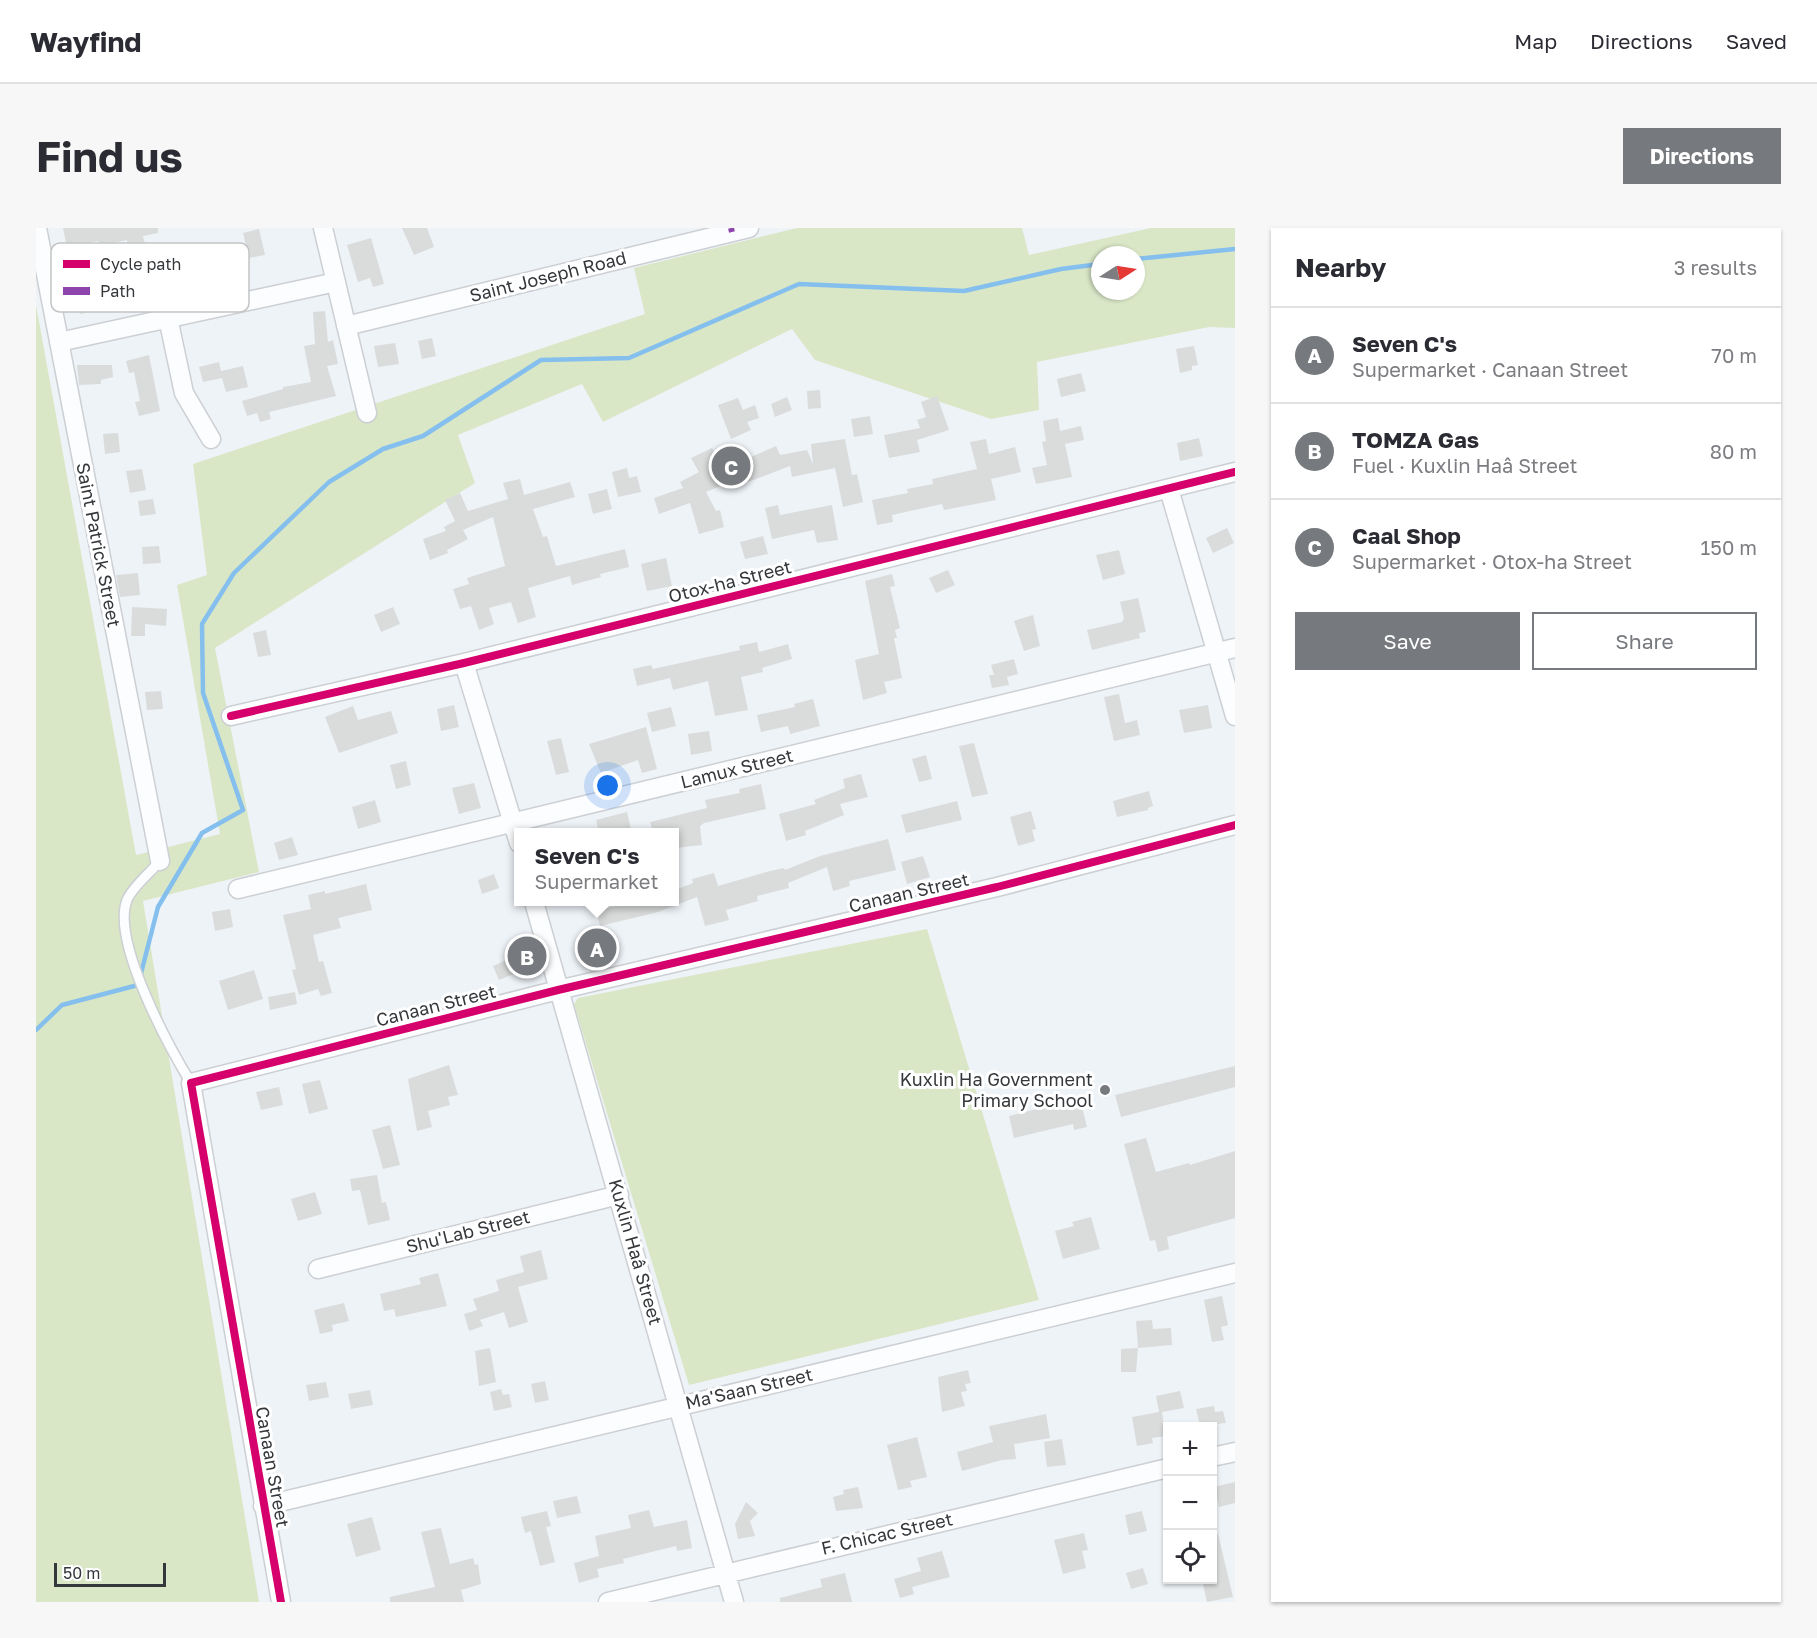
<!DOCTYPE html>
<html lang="en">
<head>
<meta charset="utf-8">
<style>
	body { margin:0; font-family:"Golos Text",sans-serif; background:#f7f7f7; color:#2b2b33 }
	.controls { position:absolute; right:18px; bottom:18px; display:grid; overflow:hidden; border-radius:0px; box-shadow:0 2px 4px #0004 }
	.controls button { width:54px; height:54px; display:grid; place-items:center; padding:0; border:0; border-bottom:2px solid #e1e1e2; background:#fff; color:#2b2b33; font:30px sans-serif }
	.compass { position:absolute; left:1055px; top:18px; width:54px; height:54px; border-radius:50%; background:#fff; box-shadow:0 2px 4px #0004; rotate:78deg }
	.scale { position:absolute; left:18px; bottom:15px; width:112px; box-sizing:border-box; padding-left:6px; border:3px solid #35383b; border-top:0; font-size:16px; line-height:21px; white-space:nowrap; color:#35383b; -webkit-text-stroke:4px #fff; paint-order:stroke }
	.you { position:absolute; left:572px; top:558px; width:21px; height:21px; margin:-15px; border:4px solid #fff; border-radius:50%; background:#1a73e8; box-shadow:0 0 0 9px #1a73e833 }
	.badge { display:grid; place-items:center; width:39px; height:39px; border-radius:50%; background:#76797d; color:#fff; font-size:20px; font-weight:700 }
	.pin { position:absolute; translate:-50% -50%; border:3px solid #fff; box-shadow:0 2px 6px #0006 }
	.popup { position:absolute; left:478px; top:600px; width:165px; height:78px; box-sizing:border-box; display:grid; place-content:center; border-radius:0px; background:#fff; filter:drop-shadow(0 2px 4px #0005); font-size:20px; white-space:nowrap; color:#7c7c81 }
	.popup b { font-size:22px; color:#2b2b33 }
	.popup::after { content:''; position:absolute; left:50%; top:100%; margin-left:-12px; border:12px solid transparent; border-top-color:#fff }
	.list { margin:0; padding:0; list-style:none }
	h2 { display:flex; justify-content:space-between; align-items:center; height:78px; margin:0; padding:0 24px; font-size:26px }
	h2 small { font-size:20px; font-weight:400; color:#7c7c81 }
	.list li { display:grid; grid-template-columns:39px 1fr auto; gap:18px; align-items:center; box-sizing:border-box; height:96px; padding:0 24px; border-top:2px solid #e1e1e2 }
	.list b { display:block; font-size:22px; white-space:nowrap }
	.list p { margin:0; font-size:20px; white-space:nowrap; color:#7c7c81 }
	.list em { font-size:20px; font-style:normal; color:#7c7c81 }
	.actions { display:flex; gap:12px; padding:18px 24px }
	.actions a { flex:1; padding:14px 0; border:2px solid #76797d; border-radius:0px; text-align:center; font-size:21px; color:#76797d }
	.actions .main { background:#76797d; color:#fff }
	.icon { flex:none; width:33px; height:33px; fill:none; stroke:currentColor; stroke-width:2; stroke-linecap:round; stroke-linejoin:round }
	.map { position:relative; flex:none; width:1199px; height:1374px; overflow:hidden; border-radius:0px }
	header { display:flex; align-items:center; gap:36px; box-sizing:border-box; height:84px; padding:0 30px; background:#fff; border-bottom:2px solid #e1e1e2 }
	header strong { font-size:28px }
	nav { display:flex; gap:33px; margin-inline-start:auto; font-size:21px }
	.intro { display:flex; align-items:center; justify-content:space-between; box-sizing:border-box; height:144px; padding:0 36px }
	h1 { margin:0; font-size:42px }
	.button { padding:15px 27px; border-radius:0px; background:#76797d; color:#fff; font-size:21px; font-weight:700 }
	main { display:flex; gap:36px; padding:0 36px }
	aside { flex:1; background:#fff; border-radius:0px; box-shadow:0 2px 4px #0004 }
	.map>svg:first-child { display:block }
	.green { fill:#d9e7c7; fill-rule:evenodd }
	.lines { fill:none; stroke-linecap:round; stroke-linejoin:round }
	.stream { stroke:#85bfed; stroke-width:4.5 }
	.building { fill:#dadcdc }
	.service-casing { stroke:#cccfd3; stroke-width:12 }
	.minor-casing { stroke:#cccfd3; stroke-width:21 }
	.service { stroke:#fcfdfe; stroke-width:9 }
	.minor { stroke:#fcfdfe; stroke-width:18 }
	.quiet { stroke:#8e44ad; stroke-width:6; stroke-dasharray:12 6; stroke-linecap:butt }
	.cycleway-casing { stroke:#fff; stroke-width:11 }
	.cycleway { stroke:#d6006c; stroke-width:8 }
	.poi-dot { fill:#76797d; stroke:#fff; stroke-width:2 }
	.labels { text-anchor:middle; stroke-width:6; stroke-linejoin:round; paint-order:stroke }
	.street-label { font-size:18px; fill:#35383b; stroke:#fff }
	.poi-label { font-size:18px; fill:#35383b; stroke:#fff; text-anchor:end }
	.key { fill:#fff; stroke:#c2c3c4; stroke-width:1.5 }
	.key-label { font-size:16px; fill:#35383b }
</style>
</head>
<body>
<header>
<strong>Wayfind</strong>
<nav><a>Map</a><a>Directions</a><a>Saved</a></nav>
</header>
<div class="intro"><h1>Find us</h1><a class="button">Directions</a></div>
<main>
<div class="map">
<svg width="1199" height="1374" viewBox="0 0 1199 1374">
	<rect width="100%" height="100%" fill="#eef3f8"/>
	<path class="green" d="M761,0H986L993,27L1115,0H1199V100L1173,99L1001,134L1003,182L955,191L779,132L756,101L567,194L546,156L422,207L439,255L179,420L223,644L107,673L223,1374H0V77L100,627L184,606L141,357L171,347L157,236L609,86L598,40ZM1064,27H1100V63H1064Z
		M891,701L1003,1072L653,1157L538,776L542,770Z"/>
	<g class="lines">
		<path class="stream" d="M1100,31L1199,21
			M0,802L26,777L102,757L122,679L166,605L207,582L167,465L166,396L198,345L293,254L347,221L387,208L505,132L593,130L763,56L928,63L1025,41L1064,36"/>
	</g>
	<path class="building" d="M27,0H122V5L107,8L114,36L97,40L91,12L63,18L62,13L31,19Z
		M366,0H391L398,19L378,27Z
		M223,1L229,27L213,30L207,5Z
		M335,10L348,56L337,59L334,50L322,54L311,17Z
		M187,26L191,41L186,42L190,58L168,64L165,52L175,50L170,31Z
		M58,59L62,82L44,86L40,62Z
		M289,83L292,114L297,112L302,136L291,138L300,168L233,184L235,191L224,194L221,185L211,188L206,173L247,161V159L275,154L268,118L279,116L277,84Z
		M396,110L400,128L386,131L382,113Z
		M359,115L363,136L342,139L338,118Z
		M1158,118L1162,137L1156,138V142L1144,145L1140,121Z
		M113,127L124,183L103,188L99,174L104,173L98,144L93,145L90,133Z
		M183,134L185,143L207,138L212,159L190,164L186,150L167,154L163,139Z
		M41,137H76L77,149L65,152V156L43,157Z
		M1045,145L1050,163L1025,169L1021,151Z
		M784,162L785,180L772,181L771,163Z
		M901,168L913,202L881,212L884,224L853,230L848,207L884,200L881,192L890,189L885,174Z
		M751,169L756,182L739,189L735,176Z
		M702,170L707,182L719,177L723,190L711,194L715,202L695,211L682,177Z
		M834,188L837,206L818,209L815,191Z
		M1022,190L1024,203L1045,198L1048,212L1029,216L1036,249L1000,256L996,240L1011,237L1006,214L1010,213L1007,193Z
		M82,205L84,224L69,226L67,206Z
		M1163,210L1167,228L1144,233L1141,215Z
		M809,211L816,247L821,246L827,274L807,279L799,240L756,249L754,238L712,254L704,234L740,218L744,227L771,222L777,236L775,216Z
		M950,211L953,226L979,219L985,244L955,251L960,272L908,282L906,276L856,287L857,294L841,297L836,272L872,265L871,261L897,256L896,251L941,241L934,214Z
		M676,220L693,254L670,264L680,283L684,282L688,299L663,306L654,275L623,286L618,270L647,260L644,254L663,244L655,230Z
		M591,240L593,250L601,248L605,264L582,269L576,244Z
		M106,241L110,262L94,265L90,243Z
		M484,251L488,267L534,254L539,269L497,281L507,309L511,308L520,338L589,321L593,339L564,346L565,349L536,357L534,348L492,360L500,389L482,395L475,374L453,380L458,396L443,402L435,378L424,381L417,361L433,356L431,350L469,338L457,289L427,302L432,311L411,322L412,325L394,332L387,311L410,303L408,299L419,293L409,272L424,265L432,283L472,271L467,255Z
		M571,261L576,281L557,286L552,266Z
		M117,271L120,286L104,288L102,273Z
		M742,277L744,287L796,277L802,312L781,315L778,302L736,311L729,280Z
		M1191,300L1198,315L1177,325L1170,310Z
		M727,308L732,326L709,331L704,314Z
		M123,318L125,335L107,336L106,319Z
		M1083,322L1089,346L1067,352L1060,327Z
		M630,330L636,358L611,363L605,336Z
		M912,342L919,357L900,365L893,350Z
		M102,345L104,367L84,369L80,347Z
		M856,346L859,358L854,359L864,400L859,402L861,410H858L866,450L848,454L851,465L827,472L819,432L843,426L829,353Z
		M1102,370L1110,404L1103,405L1104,410L1056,422L1051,402L1086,394L1088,390L1084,374Z
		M96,379L131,381L130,398L109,396V408H95Z
		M357,379L364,396L345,404L338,387Z
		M997,387L1004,418L988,423L978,393Z
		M230,402L235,427L222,429L217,405Z
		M721,414L723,424L752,416L756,431L726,440L727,444L705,449L712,482L679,488L672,453L637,462L634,450L601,458L597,441L615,437L617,441L704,422L703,418Z
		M978,431L982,446L971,449L973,457L956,460L953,447H958L955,437Z
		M125,463L127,481L111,482L109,464Z
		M1083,466L1089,495L1101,492L1104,507L1078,513L1068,469Z
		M777,471L784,498L754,506L752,498L725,504L721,487L759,479L758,476Z
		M418,477L423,499L405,503L401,481Z
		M1172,477L1176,500L1148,505L1143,482Z
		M317,478L322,492L355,483L362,505L303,525L289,489Z
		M635,479L640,498L616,504L611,485Z
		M610,499L621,541L606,545L602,532L565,545L553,516Z
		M673,503L676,523L655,527L652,506Z
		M525,510L533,544L520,547L511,513Z
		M938,515L952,566L936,569L923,518Z
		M890,527L896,551L883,554L876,531Z
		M370,533L375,557L360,561L354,537Z
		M825,546L832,569L804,576L808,587L769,603L770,607L750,613L743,586L780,576L778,572L809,560L807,551Z
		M438,555L445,580L423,586L416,560Z
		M725,556L730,581L668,595L664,598L666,617L639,620V604H617L614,594L671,580L669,572L704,565L703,561Z
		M1113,563L1117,578L1112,580V582L1081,589L1077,573Z
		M339,572L345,594L322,601L316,579Z
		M921,573L926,592L870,605L865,587Z
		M995,583L1000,601L996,602L999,613L982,618L974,589Z
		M591,584L595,601L563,604L560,592Z
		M256,609L262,627L243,632L238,615Z
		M852,611L860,642L813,653L814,658L797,663L791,639L752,655L753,660L721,668L722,673L690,682L693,692L669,698L661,669L622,684L564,698L560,683L595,674H639V662L657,655L656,651L678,645L682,658L734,643L748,640L749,642L784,628Z
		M887,628L894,649L871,656L865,634Z
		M458,646L463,660L446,666L442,652Z
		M330,656L336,682L302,690L305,700L277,707L283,734L287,733L296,765L285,768L282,761L263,767L256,742L260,741L247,687L275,681L272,667L289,663V666Z
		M194,681L197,699L179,703L176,684Z
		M475,730L480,745L463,752L457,738Z
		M218,742L227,771L192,782L183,753Z
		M259,764L261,776L234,782L232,769Z
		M413,837L422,867L412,869L414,877L392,883L396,899L381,903L372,851Z
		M1199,838V859L1085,889L1079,867Z
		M284,852L292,881L273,886L266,856Z
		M243,859L247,877L225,882L220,864Z
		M1044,870L1051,899L1038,902L1037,896L978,910L973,888Z
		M354,897L364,937L347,941L336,902Z
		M1110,910L1120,944L1153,935L1154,937L1199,923V990L1131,1009L1133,1021L1122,1024L1119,1012L1114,1013L1088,916Z
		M341,947L346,975L350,974L354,992L332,997L324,962L316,963L314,951Z
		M279,964L286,986L262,993L255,971Z
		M1055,989L1064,1021L1027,1031L1019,1003L1038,998L1036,994Z
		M505,1022L512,1051L482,1059L492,1094L473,1100L468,1084L444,1092L447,1098L433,1103L428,1086L441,1082L437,1071L463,1063L460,1052L488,1044L484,1028Z
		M402,1045L411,1078L360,1089L358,1081L348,1083L344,1066L385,1056L383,1050Z
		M1186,1068L1192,1097L1185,1099L1188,1112L1176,1114L1168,1072Z
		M308,1075L313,1093L296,1097L297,1103L284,1106L278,1082Z
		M1116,1092L1117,1101L1135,1100L1136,1117L1102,1120L1100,1093Z
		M454,1120L460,1154L443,1158L439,1123Z
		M1102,1120L1100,1144H1085V1121Z
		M932,1142L935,1155L929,1156L931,1163L925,1164L929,1178L906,1184L902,1149Z
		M509,1153L513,1172L499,1175L495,1156Z
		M290,1154L293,1169L273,1173L270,1157Z
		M465,1161L467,1167L473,1166L476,1179L458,1183L454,1164Z
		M334,1162L337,1177L315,1181L312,1166Z
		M1144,1163L1148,1180L1126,1184L1130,1208L1116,1210L1117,1215L1101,1218L1096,1189L1123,1184L1120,1168Z
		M1178,1178L1179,1184L1187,1183L1190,1195L1164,1198L1160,1181Z
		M1010,1186L1014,1210L978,1216L980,1231L966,1232L926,1243L921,1224L957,1214L953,1198Z
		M881,1209L891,1249L874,1253L876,1259L862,1262L851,1217Z
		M1026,1211L1030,1237L1011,1239L1008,1214Z
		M1199,1254V1275L1183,1279L1178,1259Z
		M822,1259L827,1280L800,1283L797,1269L808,1266L807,1262Z
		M541,1268L545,1285L521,1290L517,1273Z
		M710,1274L722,1285L714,1293L719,1308L702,1311L699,1296Z
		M613,1282L618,1299L651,1292L656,1320L641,1323L640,1318L587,1331L588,1335L561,1341L563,1349L543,1355L538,1335L563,1328L559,1308L595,1300L592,1287Z
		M511,1283L515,1298L510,1299L519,1334L504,1338L495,1303L489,1305L485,1289Z
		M1106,1283L1111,1303L1093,1307L1089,1287Z
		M336,1289L345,1322L320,1329L311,1296Z
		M405,1300L414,1336L437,1330L439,1337L442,1336L445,1356L425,1362L428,1374H354V1369L399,1359L385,1304Z
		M1048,1305L1052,1322L1046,1323L1050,1340L1027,1346L1018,1312Z
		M1182,1306L1197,1369L1171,1374L1166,1352H1176V1307Z
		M906,1323L914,1349L876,1359L878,1366L864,1370L858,1351L885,1343L881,1330Z
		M1107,1340L1112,1356L1095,1361L1090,1345Z
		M809,1345L816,1374H744V1370L786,1359L784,1351Z"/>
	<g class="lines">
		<defs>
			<path id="service" d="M124,633C114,645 97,658 91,672C75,713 133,819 155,855"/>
			<path id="minor" d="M1,0L124,633
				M287,0L331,185
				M132,90L148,165L175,211
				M310,98L713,0
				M23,114L300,54
				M1133,261L1199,488
				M428,435L483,615
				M195,488L428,435L1199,244
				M202,661L1199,420
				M498,674L698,1374
				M282,1041L583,967
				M1176,1229L1199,1224
				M227,1278L1199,1045
				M245,1374L155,855L522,762L961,659L1199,597
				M572,1374L1132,1240"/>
		</defs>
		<use href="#service" class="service-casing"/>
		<use href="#minor" class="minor-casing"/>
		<use href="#service" class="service"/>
		<use href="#minor" class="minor"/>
		<path class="quiet" d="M695,0L696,4"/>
		<defs>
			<path id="cycleway" d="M195,488L428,435L1199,244
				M245,1374L155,855L522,762L961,659L1199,597"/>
		</defs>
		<use href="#cycleway" class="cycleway-casing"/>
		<use href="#cycleway" class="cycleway"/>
	</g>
	<circle class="poi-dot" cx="1069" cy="862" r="6"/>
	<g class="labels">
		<g class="street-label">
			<text transform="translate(512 49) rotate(-14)" y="6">Saint Joseph Road</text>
			<text transform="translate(62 317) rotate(79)" y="6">Saint Patrick Street</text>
			<text transform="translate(694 354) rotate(-14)" y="6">Otox-ha Street</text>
			<text transform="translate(701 541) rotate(-14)" y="6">Lamux Street</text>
			<text transform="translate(873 665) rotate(-13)" y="6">Canaan Street</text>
			<text transform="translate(400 778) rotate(-14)" y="6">Canaan Street</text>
			<text transform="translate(432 1004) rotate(-14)" y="6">Shu'Lab Street</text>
			<text transform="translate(599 1024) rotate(74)" y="6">Kuxlin Haâ Street</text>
			<text transform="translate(713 1161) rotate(-13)" y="6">Ma'Saan Street</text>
			<text transform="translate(236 1239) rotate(80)" y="6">Canaan Street</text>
			<text transform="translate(851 1306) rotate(-13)" y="6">F. Chicac Street</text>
		</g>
		<g class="poi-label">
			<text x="1057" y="858">Kuxlin Ha Government<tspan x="1057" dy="21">Primary School</tspan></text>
		</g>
	</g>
	<rect x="15" y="15" width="198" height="69" rx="9" class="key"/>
	<rect x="27" y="32" width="27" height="8" fill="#d6006c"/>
	<rect x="27" y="59" width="27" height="8" fill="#8e44ad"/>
	<g class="key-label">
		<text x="64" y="42">Cycle path</text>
		<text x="64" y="69">Path</text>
	</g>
</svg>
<div class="controls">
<button>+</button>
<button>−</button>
<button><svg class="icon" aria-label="locate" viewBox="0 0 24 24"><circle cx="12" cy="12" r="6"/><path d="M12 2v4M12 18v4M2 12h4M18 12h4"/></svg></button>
</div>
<svg class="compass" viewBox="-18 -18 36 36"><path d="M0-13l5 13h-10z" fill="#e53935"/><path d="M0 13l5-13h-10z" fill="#7c7c81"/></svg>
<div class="scale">50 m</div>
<div class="you"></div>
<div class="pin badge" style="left:561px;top:720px">A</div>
<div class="popup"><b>Seven C's</b>Supermarket</div>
<div class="pin badge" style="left:491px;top:728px">B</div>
<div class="pin badge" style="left:695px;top:238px">C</div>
</div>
<aside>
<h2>Nearby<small>3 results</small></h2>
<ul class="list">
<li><span class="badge">A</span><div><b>Seven C's</b><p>Supermarket · Canaan Street</p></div><em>70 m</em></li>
<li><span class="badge">B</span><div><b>TOMZA Gas</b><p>Fuel · Kuxlin Haâ Street</p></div><em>80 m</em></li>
<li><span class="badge">C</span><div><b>Caal Shop</b><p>Supermarket · Otox-ha Street</p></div><em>150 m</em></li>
</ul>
<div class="actions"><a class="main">Save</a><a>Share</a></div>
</aside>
</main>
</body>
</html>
